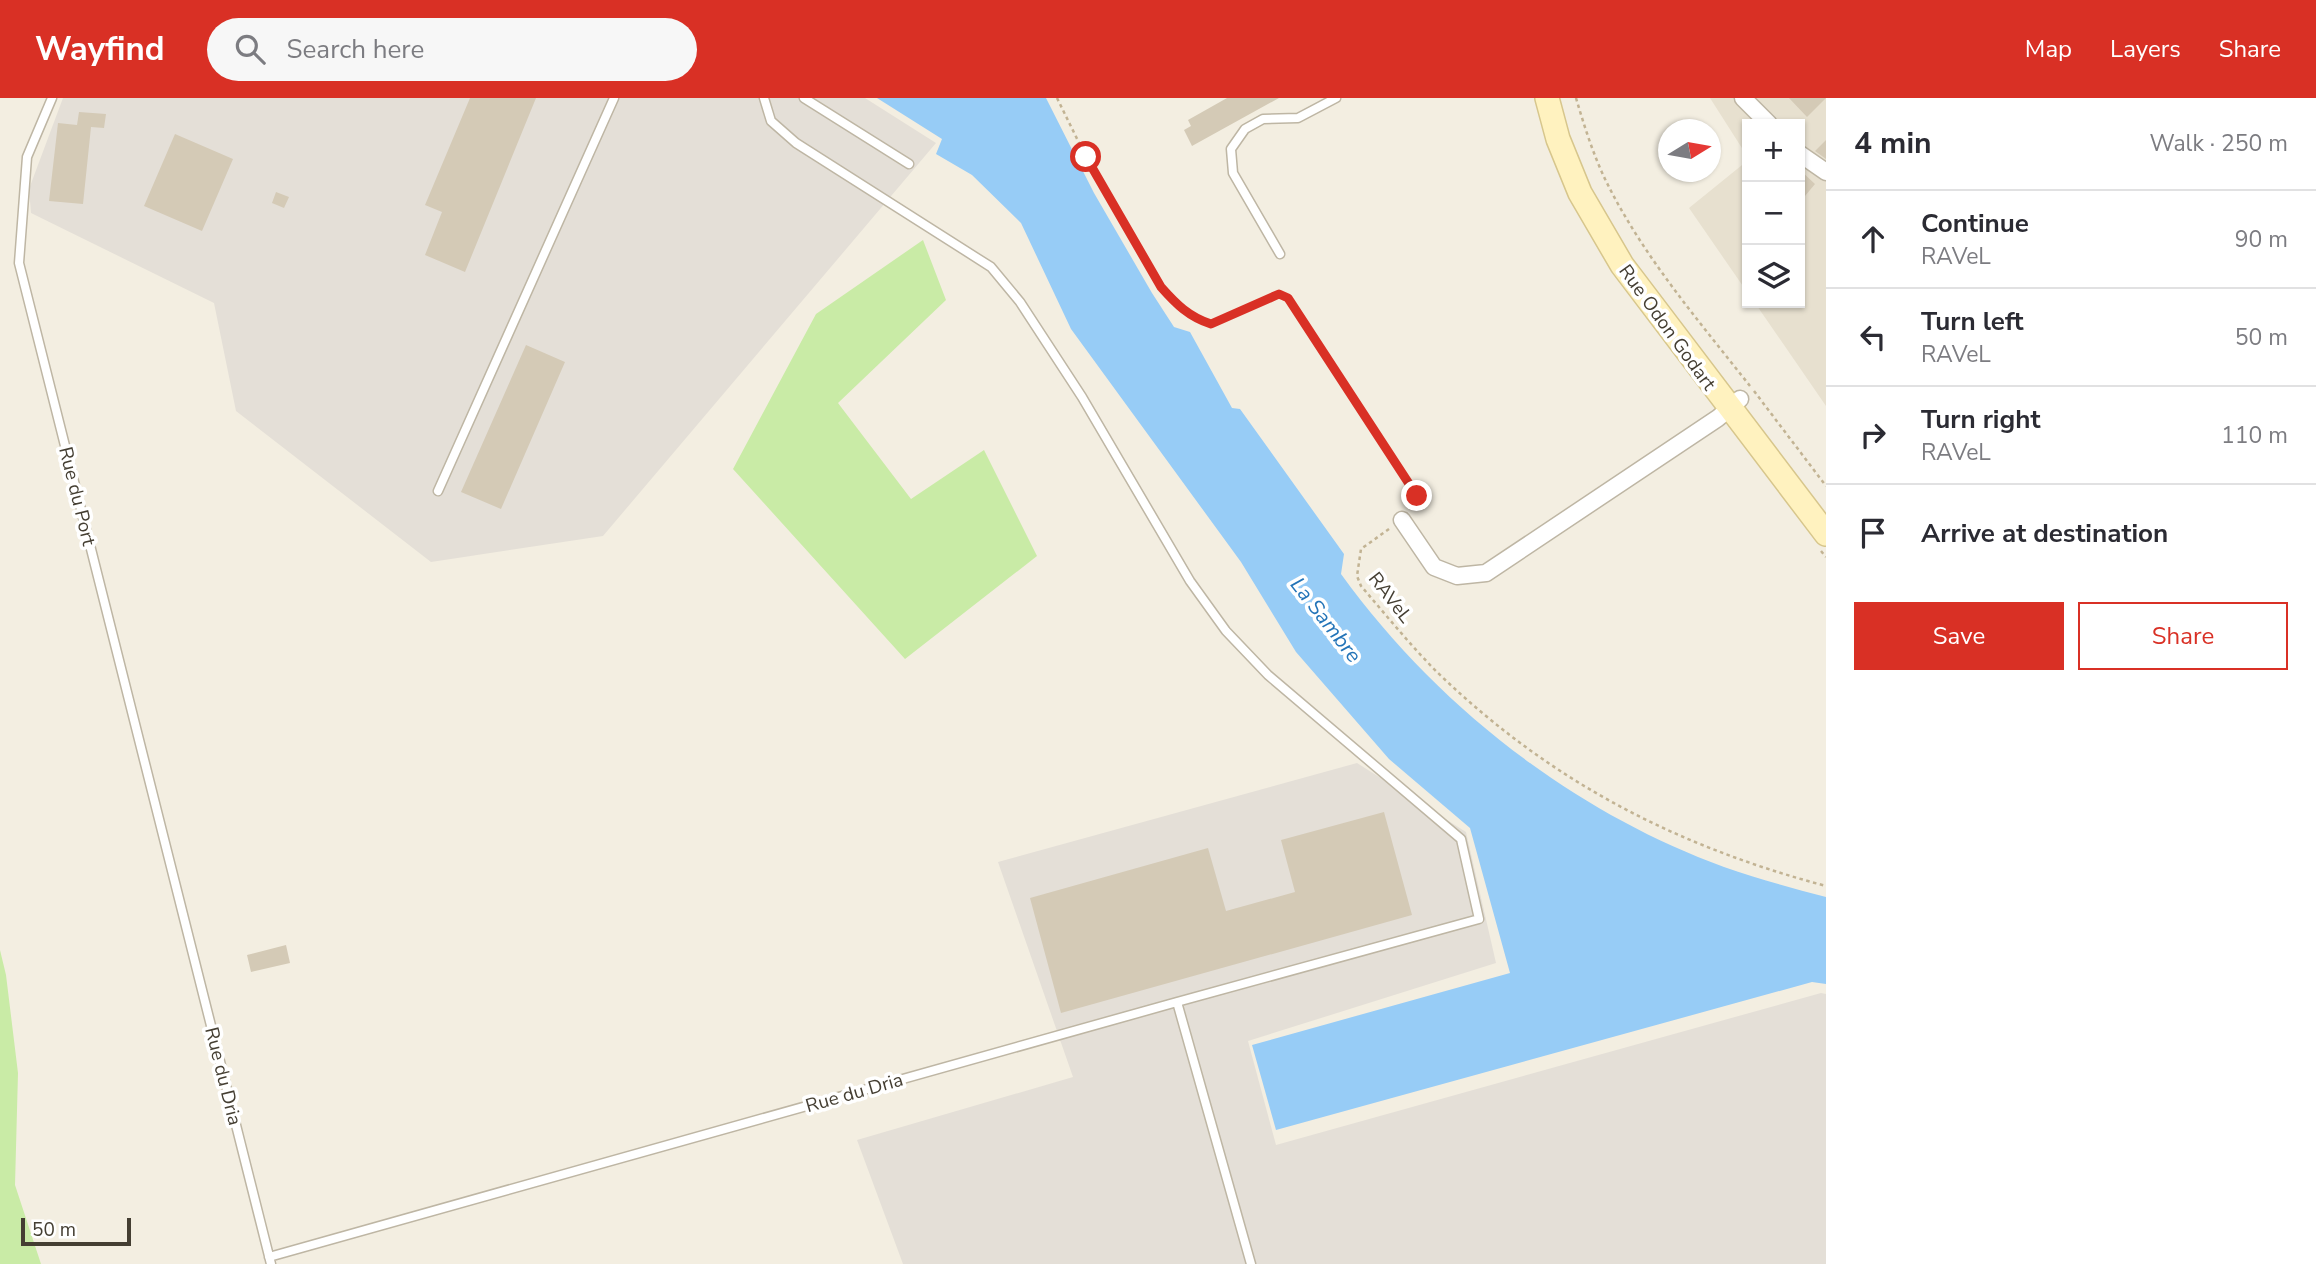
<!DOCTYPE html>
<html lang="en">
<head>
<meta charset="utf-8">
<style>
	body { margin:0; font-family:"Nunito Sans",sans-serif; background:#f7f7f7; color:#2b2b33 }
	.controls { position:absolute; right:21px; top:21px; display:grid; overflow:hidden; border-radius:0px; box-shadow:0 2px 5px #0004 }
	.controls button { width:63px; height:63px; display:grid; place-items:center; padding:0; border:0; border-bottom:2px solid #e1e1e2; background:#fff; color:#2b2b33; font:35px sans-serif }
	.compass { position:absolute; left:1658px; top:21px; width:63px; height:63px; border-radius:50%; background:#fff; box-shadow:0 2px 5px #0004; rotate:79deg }
	.scale { position:absolute; left:21px; bottom:18px; width:110px; box-sizing:border-box; padding-left:7px; border:4px solid #443e32; border-top:0; font-size:19px; line-height:24px; white-space:nowrap; color:#443e32; -webkit-text-stroke:5px #fff; paint-order:stroke }
	.stop { position:absolute; width:21px; height:21px; margin:-16px; border:5px solid #d93025; border-radius:50%; background:#fff }
	.stop.end { background:#d93025; border-color:#fff; box-shadow:0 2px 7px #0008 }
	.list { margin:0; padding:0; list-style:none }
	h2 { display:flex; justify-content:space-between; align-items:center; height:91px; margin:0; padding:0 28px; font-size:30px }
	h2 small { font-size:23px; font-weight:400; color:#7c7c81 }
	.list li { display:grid; grid-template-columns:46px 1fr auto; gap:21px; align-items:center; box-sizing:border-box; height:98px; padding:0 28px; border-top:2px solid #e1e1e2 }
	.list b { display:block; font-size:26px; white-space:nowrap }
	.list p { margin:0; font-size:23px; white-space:nowrap; color:#7c7c81 }
	.list em { font-size:23px; font-style:normal; color:#7c7c81 }
	.actions { display:flex; gap:14px; padding:21px 28px }
	.actions a { flex:1; padding:16px 0; border:2px solid #d93025; border-radius:0px; text-align:center; font-size:24px; color:#d93025 }
	.actions .main { background:#d93025; color:#fff }
	.icon { flex:none; width:38px; height:38px; fill:none; stroke:currentColor; stroke-width:2; stroke-linecap:round; stroke-linejoin:round }
	.map { position:relative; flex:none; width:1826px; height:1166px; overflow:hidden }
	header { display:flex; align-items:center; gap:42px; box-sizing:border-box; height:98px; padding:0 35px; background:#d93025; color:#fff }
	header strong { font-size:33px }
	nav { display:flex; gap:38px; margin-inline-start:auto; font-size:24px }
	.search { width:490px; height:63px; background:#f7f7f7; display:flex; align-items:center; gap:18px; box-sizing:border-box; padding:0 24px; border-radius:38px; color:#7c7c81; font-size:26px }
	main { display:flex }
	aside { flex:1; background:#fff }
	.map>svg:first-child { display:block }
	.residential { fill:#e7e0cf }
	.industrial { fill:#e4dfd7 }
	.green { fill:#c9eba6 }
	.water { fill:#97ccf6 }
	.building { fill:#d4cab6 }
	.lines { fill:none; stroke-linecap:round; stroke-linejoin:round }
	.service-casing { stroke:#beb6a4; stroke-width:11 }
	.minor-casing { stroke:#beb6a4; stroke-width:19 }
	.secondary-casing { stroke:#d7c68c; stroke-width:26 }
	.path { stroke:#c2b393; stroke-width:2.5; stroke-dasharray:3.5 3.5; stroke-linecap:butt }
	.service { stroke:#fff; stroke-width:8 }
	.minor { stroke:#fff; stroke-width:16 }
	.secondary { stroke:#fff2bf; stroke-width:23 }
	.route { stroke:#d93025; stroke-width:9 }
	.labels { text-anchor:middle; stroke-width:7; stroke-linejoin:round; paint-order:stroke }
	.street-label { font-size:19px; fill:#443e32; stroke:#fff }
	.water-label { font-size:21px; font-style:italic; fill:#2374b8; stroke:#fff }
</style>
</head>
<body>
<header>
<strong>Wayfind</strong>
<div class="search"><svg class="icon" aria-label="search" viewBox="0 0 24 24"><circle cx="10" cy="10" r="6"/><path d="M15 15l6 6"/></svg>Search here</div>
<nav><a>Map</a><a>Layers</a><a>Share</a></nav>
</header>
<main>
<div class="map">
<svg width="1826" height="1166" viewBox="0 0 1826 1166">
	<rect width="100%" height="100%" fill="#f3eee1"/>
	<path class="residential" d="M1710,0H1826V308L1755,205H1800V26H1747V58Z
		M1747,63V194L1689,110Z"/>
	<path class="industrial" d="M63,0H865L936,45L603,438L431,464L236,313L214,205L31,115L29,91Z
		M1357,665L1466,734L1496,865L1248,943L1276,1047L1821,895L1826,896V1166H903L857,1042L1073,979L998,764Z"/>
	<path class="green" d="M923,142L946,202L838,305L911,401L984,352L1037,458L905,561L733,371L816,216Z
		M0,852L6,877L18,975L15,1087L41,1166H0Z"/>
	<path class="water" d="M877,0H1046L1094,95L1152,195L1174,229L1190,234L1232,310L1240,311L1344,456L1341,476C1436,607 1571,713 1724,769C1758,781 1792,790 1826,799V886L1812,884L1276,1032L1252,947L1510,875L1470,730L1389,661L1296,554L1241,464L1071,231L1021,125L972,77L936,56L942,41Z"/>
	<path class="building" d="M470,0H536L465,174L425,157L442,114L425,107Z
		M1227,0H1279L1192,48L1184,32L1191,28L1188,22Z
		M1789,0H1826L1807,19Z
		M79,14L106,16L104,30L91,29L83,106L49,103L58,25L77,27Z
		M175,36L233,61L202,133L144,108Z
		M1826,42V61L1815,53Z
		M1800,72L1815,86L1800,104Z
		M276,94L289,99L284,110L272,105Z
		M526,247L565,264L501,411L461,394Z
		M1384,714L1412,817L1061,915L1030,800L1208,750L1226,813L1295,794L1281,742Z
		M286,847L290,865L251,874L247,857Z"/>
	<g class="lines">
		<defs>
			<path id="service" d="M52,0L27,59L19,165L271,1166
				M764,0L771,23L796,45L991,169L1020,204L1082,299L1190,483L1226,533L1268,577L1461,741L1479,821L1177,904
				M804,0L909,66
				M1280,156L1233,75L1231,51L1245,31L1263,21L1298,20L1336,0
				M438,393L614,0
				M269,1159L1177,904L1251,1166"/>
			<path id="minor" d="M1743,0L1769,26
				M1800,56L1826,74
				M1402,422L1434,469L1457,478L1486,475L1718,320L1740,301"/>
			<path id="secondary" d="M1547,0L1558,41L1580,95L1622,167L1826,436"/>
		</defs>
		<use href="#service" class="service-casing"/>
		<use href="#minor" class="minor-casing"/>
		<use href="#secondary" class="secondary-casing"/>
		<path class="path" d="M1057,0L1086,59L1161,189C1176,206 1189,219 1211,226L1279,196L1288,200L1417,398L1418,406L1415,413
			M1576,0C1584,27 1593,56 1605,81C1642,157 1698,222 1750,288
			M1754,293L1826,388
			M1389,431L1361,451L1357,478L1361,488C1386,517 1411,548 1438,575C1551,684 1676,748 1826,788
			M1821,453L1826,459"/>
		<use href="#service" class="service"/>
		<use href="#minor" class="minor"/>
		<use href="#secondary" class="secondary"/>
	</g>
	<g class="lines">
		<path class="route" d="M1086,59L1161,189C1176,206 1189,219 1211,226L1279,196L1288,200L1417,398"/>
	</g>
	<g class="labels">
		<g class="street-label">
			<text transform="translate(1668 229) rotate(54)" y="7">Rue Odon Godart</text>
			<text transform="translate(78 398) rotate(76)" y="7">Rue du Port</text>
			<text transform="translate(1391 499) rotate(52)" y="7">RAVeL</text>
			<text transform="translate(224 978) rotate(76)" y="7">Rue du Dria</text>
			<text transform="translate(854 994) rotate(-16)" y="7">Rue du Dria</text>
		</g>
		<g class="water-label">
			<text transform="translate(1326 522) rotate(52)" y="7">La Sambre</text>
		</g>
	</g>
</svg>
<div class="controls">
<button>+</button>
<button>−</button>
<button><svg class="icon" aria-label="layers" viewBox="0 0 24 24"><path d="M12 4l9 5-9 5-9-5zM3 14l9 5 9-5"/></svg></button>
</div>
<svg class="compass" viewBox="-18 -18 36 36"><path d="M0-13l5 13h-10z" fill="#e53935"/><path d="M0 13l5-13h-10z" fill="#7c7c81"/></svg>
<div class="scale">50 m</div>
<div class="stop" style="left:1086px;top:59px"></div>
<div class="stop end" style="left:1417px;top:398px"></div>
</div>
<aside>
<h2>4 min<small>Walk · 250 m</small></h2>
<ul class="list">
<li><svg class="icon" aria-label="ahead" viewBox="0 0 24 24"><path d="M12 20V5M6 11l6-6 6 6"/></svg><div><b>Continue</b><p>RAVeL</p></div><em>90 m</em></li>
<li><svg class="icon" aria-label="left" viewBox="0 0 24 24"><path d="M17 20v-9H6M10 6l-5 5 5 5"/></svg><div><b>Turn left</b><p>RAVeL</p></div><em>50 m</em></li>
<li><svg class="icon" aria-label="right" viewBox="0 0 24 24"><path d="M7 20v-9h11M14 6l5 5-5 5"/></svg><div><b>Turn right</b><p>RAVeL</p></div><em>110 m</em></li>
<li><svg class="icon" aria-label="arrive" viewBox="0 0 24 24"><path d="M6 21V4h12l-3 4 3 4H6"/></svg><div><b>Arrive at destination</b></div></li>
</ul>
<div class="actions"><a class="main">Save</a><a>Share</a></div>
</aside>
</main>
</body>
</html>
